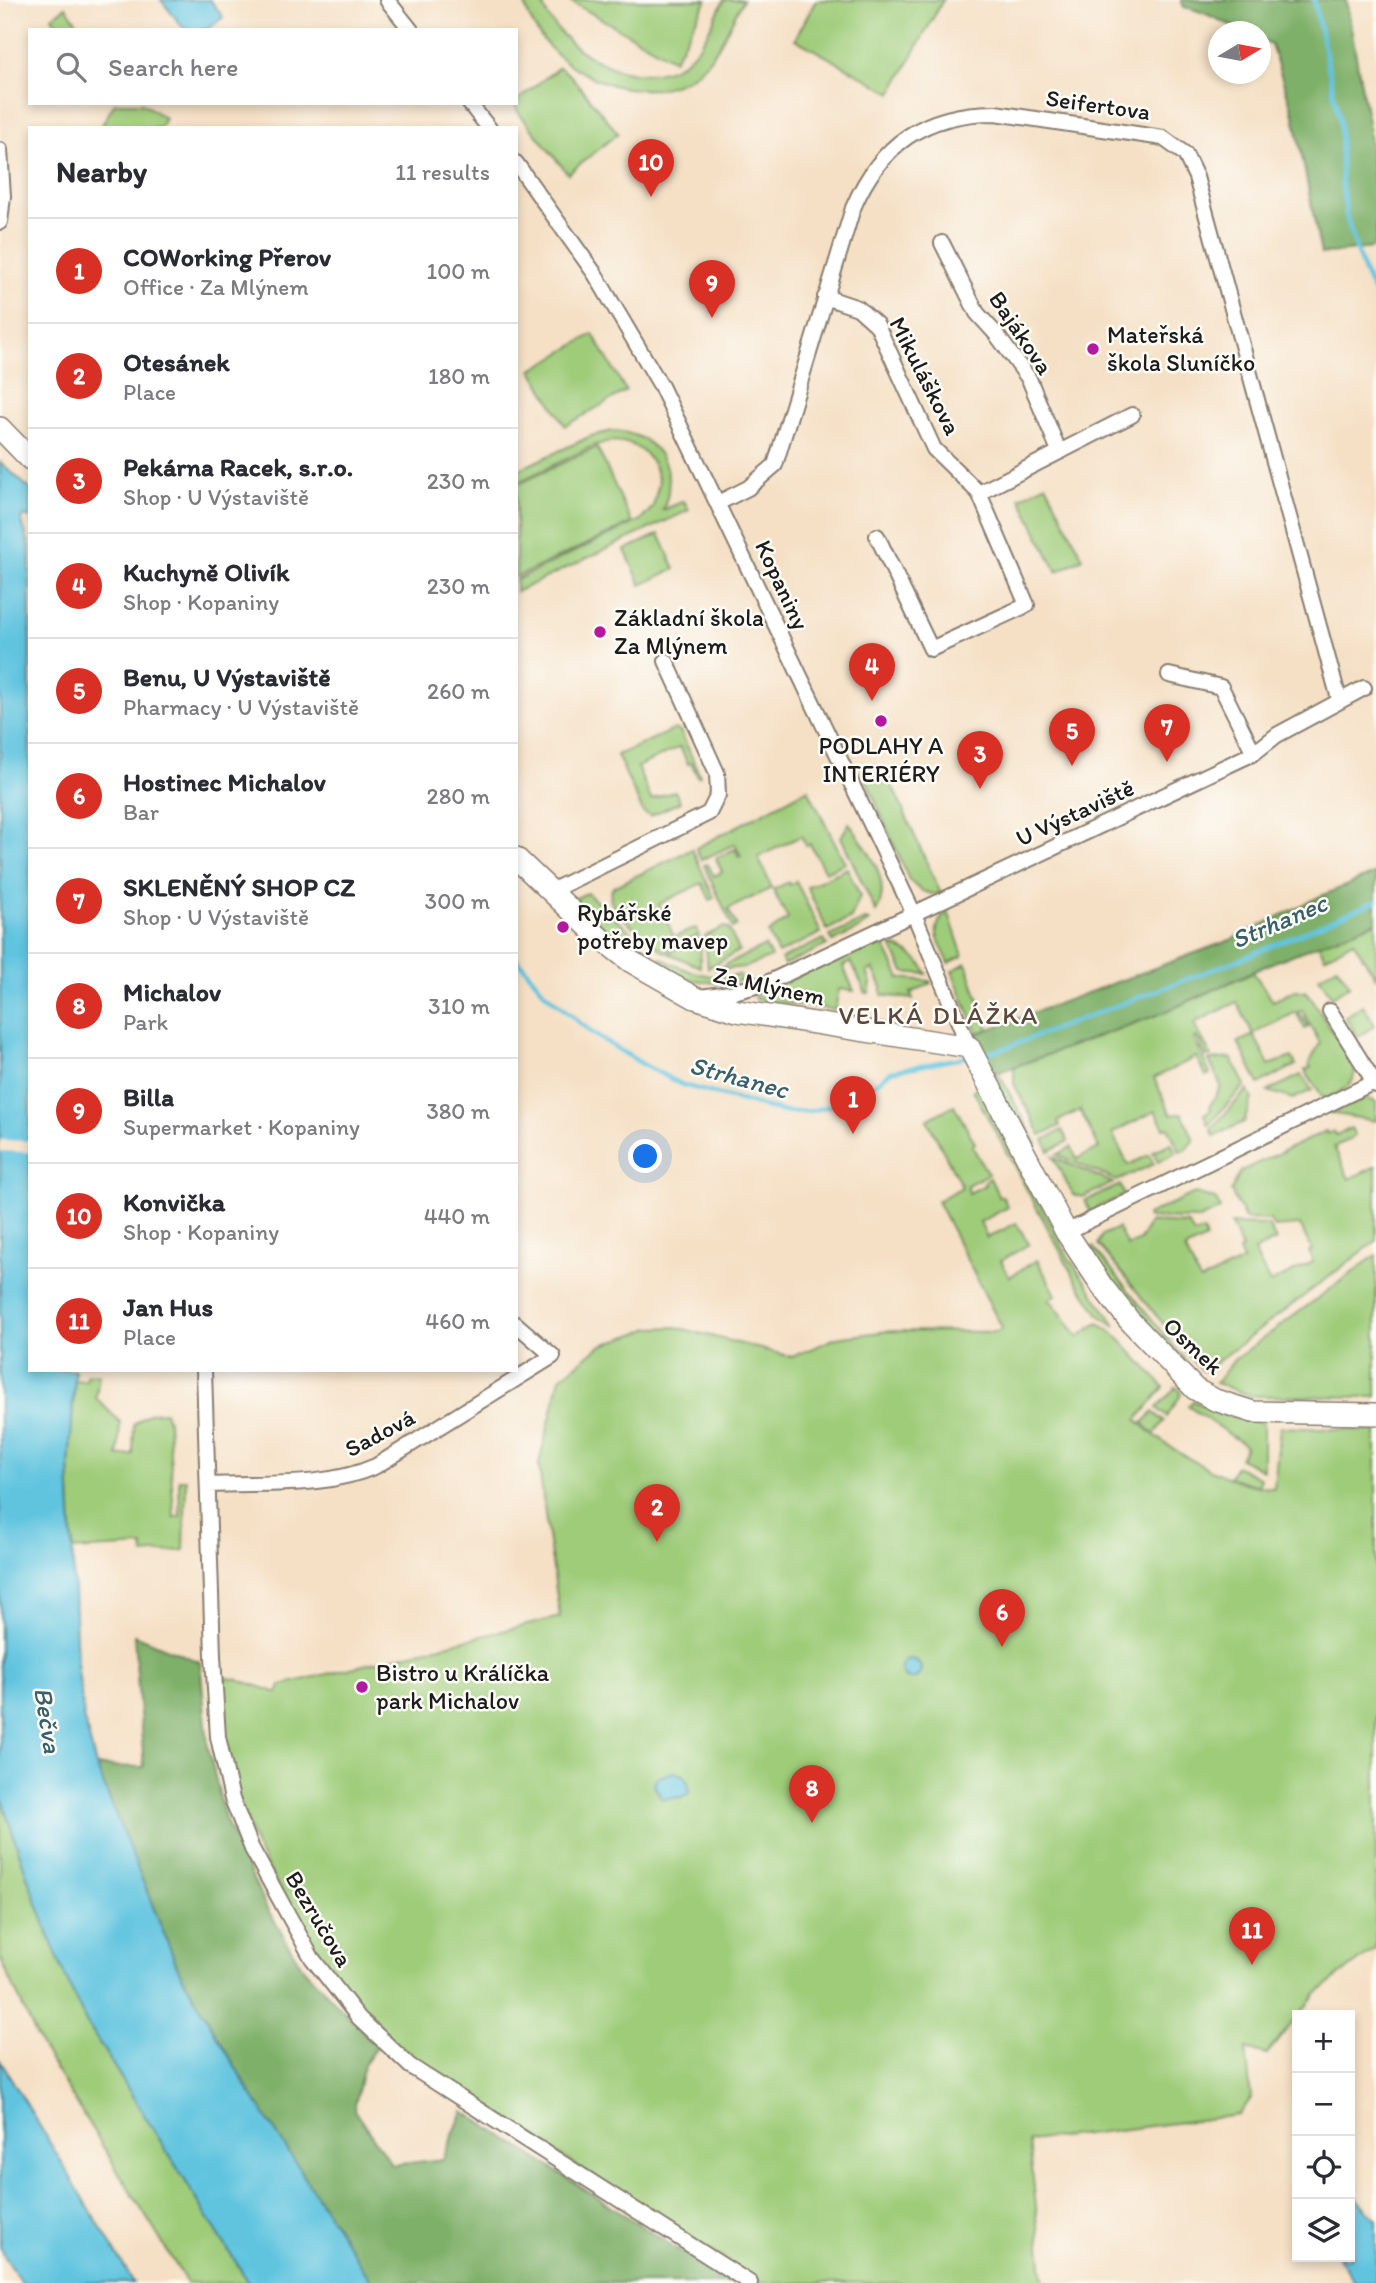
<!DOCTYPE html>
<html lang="en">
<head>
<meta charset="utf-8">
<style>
	body { margin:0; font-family:Itim,sans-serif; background:#f7f7f7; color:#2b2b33 }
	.controls { position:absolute; right:21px; bottom:21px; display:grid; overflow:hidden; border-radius:0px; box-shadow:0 4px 10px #0003 }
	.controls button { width:63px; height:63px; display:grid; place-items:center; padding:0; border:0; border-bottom:2px solid #e1e1e2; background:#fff; color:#2b2b33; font:35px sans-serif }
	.compass { position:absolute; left:1208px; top:21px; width:63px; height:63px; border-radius:50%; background:#fff; box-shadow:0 4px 10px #0003; rotate:80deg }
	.you { position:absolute; left:646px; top:1157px; width:24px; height:24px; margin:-18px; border:5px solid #fff; border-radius:50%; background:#1a73e8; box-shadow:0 0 0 10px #1a73e833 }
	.badge { display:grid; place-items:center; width:46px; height:46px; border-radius:50%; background:#d93025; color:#fff; font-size:23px; font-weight:700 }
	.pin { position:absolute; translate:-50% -58px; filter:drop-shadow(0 2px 4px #0008) }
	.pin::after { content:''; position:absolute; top:37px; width:24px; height:21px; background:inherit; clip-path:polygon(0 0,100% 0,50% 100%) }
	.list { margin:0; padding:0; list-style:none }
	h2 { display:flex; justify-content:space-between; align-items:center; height:91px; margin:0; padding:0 28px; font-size:30px }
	h2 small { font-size:23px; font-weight:400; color:#7c7c81 }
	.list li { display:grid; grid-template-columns:46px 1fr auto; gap:21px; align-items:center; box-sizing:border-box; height:105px; padding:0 28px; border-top:2px solid #e1e1e2 }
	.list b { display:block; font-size:26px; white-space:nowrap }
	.list p { margin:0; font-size:23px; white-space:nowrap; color:#7c7c81 }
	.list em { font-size:23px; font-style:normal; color:#7c7c81 }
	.icon { flex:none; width:38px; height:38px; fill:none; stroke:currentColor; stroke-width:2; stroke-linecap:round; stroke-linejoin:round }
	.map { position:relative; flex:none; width:1376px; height:2283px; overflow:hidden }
	.search { position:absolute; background:#fff; box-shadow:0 4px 10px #0003; left:28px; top:28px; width:490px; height:77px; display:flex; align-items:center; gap:18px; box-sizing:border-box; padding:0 24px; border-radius:0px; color:#7c7c81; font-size:26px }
	.panel { position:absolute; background:#fff; box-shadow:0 4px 10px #0003; left:28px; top:126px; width:490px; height:1246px; border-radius:0px }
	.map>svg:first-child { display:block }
	.green { fill:#9fcc79; stroke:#5e744a; stroke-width:2 }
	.forest { fill:#7fb069; stroke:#4e6642; stroke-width:2 }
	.water { fill:#61c4df; stroke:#3e707e; stroke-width:2 }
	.pier { fill:#f5e0c5 }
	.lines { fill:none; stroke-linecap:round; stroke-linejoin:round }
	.stream { stroke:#61c4df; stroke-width:4.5 }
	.street-casing { stroke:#887e70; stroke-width:18 }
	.secondary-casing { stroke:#887e70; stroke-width:24 }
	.street { stroke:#fff; stroke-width:14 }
	.secondary { stroke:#fff; stroke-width:21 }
	.poi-dot { fill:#b5179e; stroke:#fdfcf7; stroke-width:2.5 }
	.labels { text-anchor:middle; stroke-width:5; stroke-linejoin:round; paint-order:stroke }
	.street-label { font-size:24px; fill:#1c1c1c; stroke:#fdfcf7 }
	.poi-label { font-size:24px; fill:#1c1c1c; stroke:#fdfcf7; text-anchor:start }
	.water-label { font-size:26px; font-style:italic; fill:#385f6a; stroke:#fdfcf7 }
	.neighbourhood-label { font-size:26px; letter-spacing:2px; fill:#5a473e; stroke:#fdfcf7 }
</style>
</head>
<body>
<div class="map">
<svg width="1376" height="2283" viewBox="0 0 1376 2283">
	<rect width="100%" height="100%" fill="#fdfcf7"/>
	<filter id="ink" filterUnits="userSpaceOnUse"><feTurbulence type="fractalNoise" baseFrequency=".0143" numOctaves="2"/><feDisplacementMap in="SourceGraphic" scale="14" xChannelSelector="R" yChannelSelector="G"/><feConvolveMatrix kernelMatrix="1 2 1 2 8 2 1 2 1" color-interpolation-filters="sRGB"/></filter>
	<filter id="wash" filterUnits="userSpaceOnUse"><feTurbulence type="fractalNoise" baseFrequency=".00686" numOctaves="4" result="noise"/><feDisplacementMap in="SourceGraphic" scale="28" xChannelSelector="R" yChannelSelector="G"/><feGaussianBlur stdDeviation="1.57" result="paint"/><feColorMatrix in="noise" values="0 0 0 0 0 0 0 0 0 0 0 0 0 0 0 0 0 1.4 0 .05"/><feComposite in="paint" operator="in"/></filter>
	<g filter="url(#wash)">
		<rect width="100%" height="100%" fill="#f5e0c5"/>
		<path class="green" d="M524,0H541C556,49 635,95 682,63C703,49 713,21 724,0H743C729,25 717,59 692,76C634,114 537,66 524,0Z
			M568,0H707L674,60Z
			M816,0H943L892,93L795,39Z
			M66,7L78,24L70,30H61L52,17Z
			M559,67L571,76L618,133L568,174L518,112L514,103Z
			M115,103H142L165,118L160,128H100Z
			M593,334L626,391L565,426L532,370Z
			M612,431C656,432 680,469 663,510L684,501L689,510L516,592V580L641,520L653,507L659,482L654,465L644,452L629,443L612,441L595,445L516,483V471L591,436Z
			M597,447L632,523L516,577V485Z
			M1046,484L1083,558L1057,572L1020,498Z
			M659,534L675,569L641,585L625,550Z
			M675,729L681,732L700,776L698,777L691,763L688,764L680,747L637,767L651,800L675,791L680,802L650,816L643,812L617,755Z
			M873,765L886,772L941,894C926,895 919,890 909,880L862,770Z
			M808,789L845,863L825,872L810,844L806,846L801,836L758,857L772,888L728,909L737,926L733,928L704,865L707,864L714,876L722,872L716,858L735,849L739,857L741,856L735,844L701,860L696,848Z
			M849,823C866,847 894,882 876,912L841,837Z
			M692,849L714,898L710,900L702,883L659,904L674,937L696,928L699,935L664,952C650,939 621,920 612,904C609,898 610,893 613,887Z
			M847,868L860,896L851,918L827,930L807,887Z
			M796,881L821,933L778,954L768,933L788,919L773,890L788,882L790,885Z
			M587,893L638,938L632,950L618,941L579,905L576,898Z
			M948,911L963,956L949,963C940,942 927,930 948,911Z
			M865,920L869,921L857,930L833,942L830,936Z
			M1376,922V977L1353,941L1325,957L1318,944Z
			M724,927L729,929L739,951L708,968L705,936Z
			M701,938L700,967L668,953Z
			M824,939L827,945L784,965L781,959Z
			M878,943H883L900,978L930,981L931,983L911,993L913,999L882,995V987L873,969L867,972L871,983L869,993H866L851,962L843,966L854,991L839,989L835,1010L755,999L754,993C797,982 834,950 878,943Z
			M891,945C907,951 920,958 927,974L904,972Z
			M765,946L771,957L746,967L714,970Z
			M661,958C687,972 711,980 740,975L741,981C711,986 681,980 655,962Z
			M966,963L989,1029L977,1033L952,971Z
			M1337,966L1350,985L1332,997L1319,977Z
			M1253,972L1273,1001L1296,990L1307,992L1354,1065C1358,1087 1340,1092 1324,1100C1319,1089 1310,1081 1305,1070L1311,1068L1309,1064L1320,1043L1302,1010L1299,1012L1309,1027L1305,1029L1296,1012L1253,1034L1237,1002L1194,1023L1211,1056L1206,1057L1197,1037L1194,1038L1210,1074L1206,1076L1196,1057L1154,1078L1171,1115L1182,1113L1194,1140L1186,1149L1180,1152L1168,1127L1164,1128L1155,1111L1112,1133L1128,1165L1149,1155L1154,1164L1117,1181L1057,1155L1071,1147L1077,1159L1099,1148L1080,1110L1058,1121L1060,1126L1041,1135L1014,1084V1067L1165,1012Z
			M1363,1005L1375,1025L1358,1037L1345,1017Z
			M1254,1035L1269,1065L1292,1057L1296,1065L1259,1084L1238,1042Z
			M1231,1058L1245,1085L1208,1125L1204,1114L1211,1110L1210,1106L1221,1086L1209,1060Z
			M991,1075L1000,1076L1037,1144L1030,1147Z
			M1301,1075L1312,1090L1293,1099L1268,1091Z
			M978,1087L1069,1258L1116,1326L1100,1316L1077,1282L973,1090Z
			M1247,1090L1252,1098L1244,1122L1214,1136L1211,1129Z
			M1365,1098L1376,1102V1121L1330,1113Z
			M954,1105L975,1143L972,1146L988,1174L967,1185L969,1193L985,1185L984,1182L990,1178L999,1197L1002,1196L1008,1207L980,1222L987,1238L1016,1223L1029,1244L1001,1261L1009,1277L1037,1260L1056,1295L1048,1300L1054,1304L1078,1337L1098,1323L1117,1336L1164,1387L1137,1420C1169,1451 1229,1486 1274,1488L1280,1427L1376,1431V1948L1317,1993L1266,2055L1246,2049L1251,2098L1239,2115L1029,2141L1044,2283H761L426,2070L376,2028L329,1976L256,1847L239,1800L228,1757L218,1690L220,1683L224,1678L237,1679L278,1693L281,1685L560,1617L546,1522L539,1464L560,1378L600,1346L651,1328L676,1327L792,1357L836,1338L888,1331L997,1332L1002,1328L937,1201L962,1187L927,1120Z
			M1351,1128L1355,1136L1334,1147L1349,1179L1376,1166V1241L1205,1371L1201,1370L1098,1244L1102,1235L1118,1228L1127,1246L1140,1240L1150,1222L1188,1224L1194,1234L1203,1231L1206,1239L1185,1249L1200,1281L1243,1261L1239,1251L1242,1249L1231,1224L1268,1225L1276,1240L1254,1251L1270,1283L1313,1262L1309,1252L1312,1250L1300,1225L1274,1227L1270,1220L1245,1219L1231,1191L1241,1171L1326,1131L1327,1134L1334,1131L1336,1135Z
			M1062,1130L1068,1141L1049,1151L1044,1140Z
			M1171,1143L1176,1153L1158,1162L1153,1152Z
			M1053,1157L1113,1183L1083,1197L1073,1195Z
			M1120,1185L1124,1195L1090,1212L1085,1201Z
			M1195,1193L1216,1199L1220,1209L1199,1219L1148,1218L1147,1215Z
			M1093,1247L1186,1361L1181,1367L1135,1319L1086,1251Z
			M1376,1255V1397L1251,1396L1216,1383L1234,1360Z
			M99,1374L96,1398L120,1422L118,1456L133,1455L134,1424L150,1413L165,1412L168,1421L174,1517L180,1516L179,1479H186L184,1550L144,1554L143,1546L73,1550L69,1465L75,1380L86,1381L87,1375Z
			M1176,1387L1182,1393L1167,1417L1157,1408Z
			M1193,1401L1223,1414L1263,1423V1470L1240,1458L1246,1446L1188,1406Z
			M1153,1412L1164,1421L1154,1435L1143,1423Z
			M1236,1466L1261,1479L1258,1486L1229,1477Z
			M0,1794C25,1871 50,1947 85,2020L249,2283H187L41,2046L0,1957Z"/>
		<path class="forest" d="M1181,0H1346L1368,123L1376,207V241L1372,248L1321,254L1294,115L1271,45L1261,40L1260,32C1233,32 1212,12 1184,7Z
			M1376,873V922L1274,962L1165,1012L994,1074L976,1034L1233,939L1321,896Z
			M134,1635L200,1662L208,1746L225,1819L266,1907L302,1967L377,2046L364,2064L354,2110L392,2165L443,2159L463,2111L730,2283H372L247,2087L179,1971L96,1766L144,1767Z"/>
		<path class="water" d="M161,0H210L223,17L207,30H185Z
			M0,462L30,489V518L24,516L21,519L30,547V1370H75L69,1465L77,1663L84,1718L96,1766L179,1971L247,2087L372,2283H249L85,2020C50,1947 25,1871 0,1794Z
			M901 1669a10 10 0 1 1 20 0a10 10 0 1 1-20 0Z
			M673,1772L684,1775L688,1783L689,1793L682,1797L662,1799L654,1785L656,1778Z
			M0,2060L134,2283H21L0,2248Z
			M1350,2191L1376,2220V2283H1355L1338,2257H1350Z"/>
		<path class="pier" d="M0,1140L30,1141V1152L0,1151Z"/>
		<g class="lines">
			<path class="stream" d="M1314,0L1340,122L1342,187L1347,219L1363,270L1376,297
				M516,957L545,993L592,1033L644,1065L683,1085L784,1112L810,1111L835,1105L865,1091L892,1071L967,1057
				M979,1055L1002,1049L1243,958L1376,901"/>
		</g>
	</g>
	<g filter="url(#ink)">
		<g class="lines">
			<defs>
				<path id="street" d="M387,0L411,30
					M469,103L489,128
					M0,150L3,196L0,222
					M516,163L595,274L661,386L914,914L969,1047
					M942,243L977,313L996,334L1029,379L1059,451
					M825,297L858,308L877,325L934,449L979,493L1027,605L931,649L877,536
					M979,493L1132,415
					M718,503L748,488L775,465L853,208C880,144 925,113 995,113L1163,138L1185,154L1196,177L1339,699
					M1169,675L1221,687L1254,753
					M551,891L709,813L718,795L717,773L666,661
					M700,997L730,993L767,983L1254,753L1277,735L1364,688
					M1330,1011L1376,1085
					M1066,1232L1374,1082
					M204,1370L213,1656L218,1737L232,1799L252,1849L312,1958L359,2018L410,2066L750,2283
					M208,1485C263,1482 324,1489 376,1466L553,1356L516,1324"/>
				<path id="secondary" d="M0,428L30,459
					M516,858L599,937L630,961L695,998L737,1011L969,1047L1066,1232L1102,1286L1129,1320L1195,1389L1215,1400L1253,1412L1376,1414"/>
			</defs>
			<use href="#street" class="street-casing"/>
			<use href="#secondary" class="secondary-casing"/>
			<use href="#street" class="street"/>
			<use href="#secondary" class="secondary"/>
		</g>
	</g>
	<g class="poi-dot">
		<circle cx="1093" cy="349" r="7"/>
		<circle cx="600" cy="632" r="7"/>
		<circle cx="881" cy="721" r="7"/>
		<circle cx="563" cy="927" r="7"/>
		<circle cx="362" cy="1687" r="7"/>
	</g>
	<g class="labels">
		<g class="street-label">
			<text transform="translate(1098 105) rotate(8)" y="8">Seifertova</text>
			<text transform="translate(1021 333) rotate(56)" y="8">Bajákova</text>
			<text transform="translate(925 376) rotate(63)" y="8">Mikuláškova</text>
			<text transform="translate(782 585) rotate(65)" y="8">Kopaniny</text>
			<text transform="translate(1075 813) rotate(-25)" y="8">U Výstaviště</text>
			<text transform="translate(769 986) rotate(12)" y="8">Za Mlýnem</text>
			<text transform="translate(1193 1346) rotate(43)" y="8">Osmek</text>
			<text transform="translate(380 1433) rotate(-28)" y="8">Sadová</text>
			<text transform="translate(319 1919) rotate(59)" y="8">Bezručova</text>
		</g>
		<g class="poi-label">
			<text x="1107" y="343">Mateřská<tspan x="1107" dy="28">škola Sluníčko</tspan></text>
			<text x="614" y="626">Základní škola<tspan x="614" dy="28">Za Mlýnem</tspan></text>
			<text x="881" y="754" text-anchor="middle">PODLAHY A<tspan x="881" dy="28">INTERIÉRY</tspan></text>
			<text x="577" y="921">Rybářské<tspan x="577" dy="28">potřeby mavep</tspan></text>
			<text x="376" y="1681">Bistro u Králíčka<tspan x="376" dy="28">park Michalov</tspan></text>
		</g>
		<g class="water-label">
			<text transform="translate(1279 921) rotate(-23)" y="9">Strhanec</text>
			<text transform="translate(739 1077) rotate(15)" y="9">Strhanec</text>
			<text transform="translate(48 1720) rotate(81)" y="9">Bečva</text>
		</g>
		<g class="neighbourhood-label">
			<text x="939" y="1024">VELKÁ DLÁŽKA</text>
		</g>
	</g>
</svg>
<div class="controls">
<button>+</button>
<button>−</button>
<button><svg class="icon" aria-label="locate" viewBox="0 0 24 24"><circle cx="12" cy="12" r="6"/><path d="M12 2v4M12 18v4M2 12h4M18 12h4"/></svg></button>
<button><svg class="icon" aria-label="layers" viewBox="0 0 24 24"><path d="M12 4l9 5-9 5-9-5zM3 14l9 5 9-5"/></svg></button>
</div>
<svg class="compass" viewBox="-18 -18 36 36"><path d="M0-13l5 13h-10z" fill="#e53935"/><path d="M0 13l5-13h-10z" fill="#7c7c81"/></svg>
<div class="you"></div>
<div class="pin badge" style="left:853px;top:1134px">1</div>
<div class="pin badge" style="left:657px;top:1542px">2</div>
<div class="pin badge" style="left:980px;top:789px">3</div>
<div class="pin badge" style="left:872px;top:701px">4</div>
<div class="pin badge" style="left:1072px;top:766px">5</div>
<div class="pin badge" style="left:1002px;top:1647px">6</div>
<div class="pin badge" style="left:1167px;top:762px">7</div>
<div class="pin badge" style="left:812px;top:1823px">8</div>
<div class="pin badge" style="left:712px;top:318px">9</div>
<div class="pin badge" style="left:651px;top:197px">10</div>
<div class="pin badge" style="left:1252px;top:1965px">11</div>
<div class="search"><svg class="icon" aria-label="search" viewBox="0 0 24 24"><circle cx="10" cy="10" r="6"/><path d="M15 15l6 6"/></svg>Search here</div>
<section class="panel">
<h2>Nearby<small>11 results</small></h2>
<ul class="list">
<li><span class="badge">1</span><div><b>COWorking Přerov</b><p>Office · Za Mlýnem</p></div><em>100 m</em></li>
<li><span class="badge">2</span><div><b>Otesánek</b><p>Place</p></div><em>180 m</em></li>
<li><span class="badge">3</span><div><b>Pekárna Racek, s.r.o.</b><p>Shop · U Výstaviště</p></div><em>230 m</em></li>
<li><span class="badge">4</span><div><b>Kuchyně Olivík</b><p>Shop · Kopaniny</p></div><em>230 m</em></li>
<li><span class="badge">5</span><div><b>Benu, U Výstaviště</b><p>Pharmacy · U Výstaviště</p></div><em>260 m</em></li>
<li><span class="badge">6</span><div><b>Hostinec Michalov</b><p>Bar</p></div><em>280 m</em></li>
<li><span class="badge">7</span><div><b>SKLENĚNÝ SHOP CZ</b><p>Shop · U Výstaviště</p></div><em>300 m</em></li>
<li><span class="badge">8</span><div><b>Michalov</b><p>Park</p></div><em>310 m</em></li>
<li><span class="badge">9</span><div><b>Billa</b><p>Supermarket · Kopaniny</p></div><em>380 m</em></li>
<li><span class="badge">10</span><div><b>Konvička</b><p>Shop · Kopaniny</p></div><em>440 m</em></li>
<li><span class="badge">11</span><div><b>Jan Hus</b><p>Place</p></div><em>460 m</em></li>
</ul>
</section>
</div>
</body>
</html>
